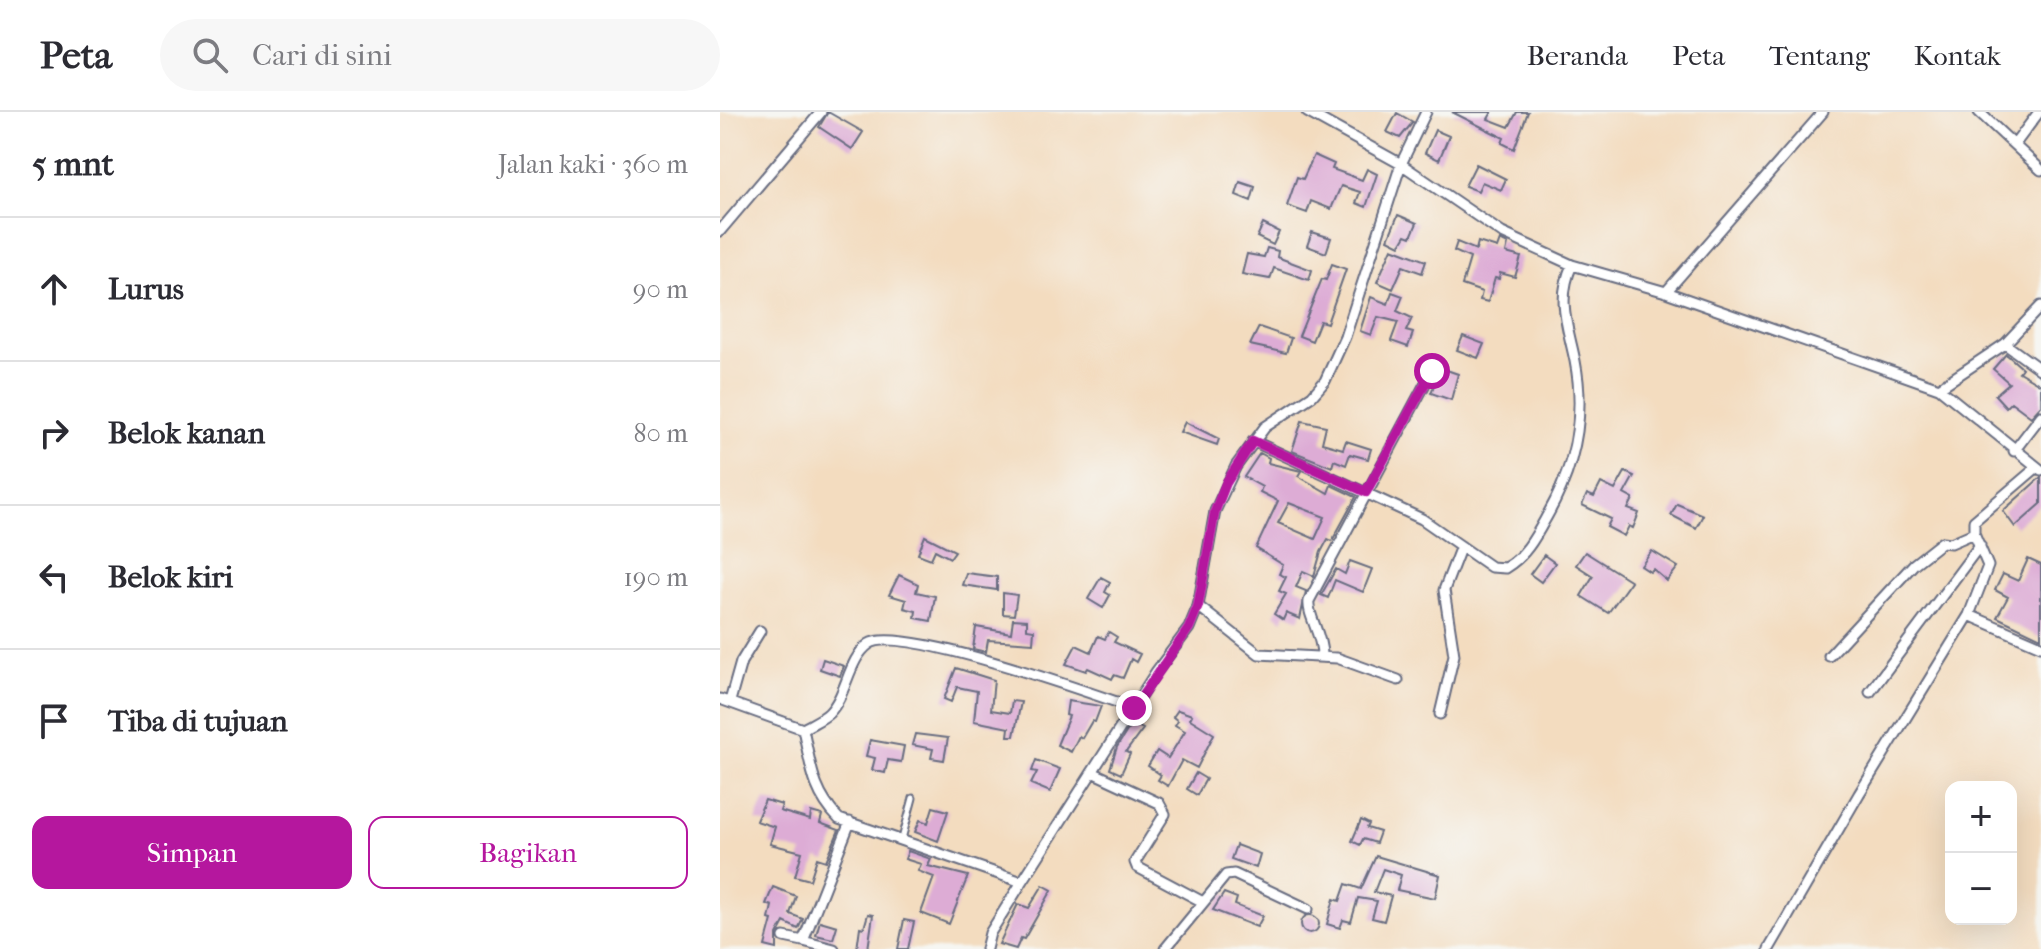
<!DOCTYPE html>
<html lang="id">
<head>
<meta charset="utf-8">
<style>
	body { margin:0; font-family:"IM FELL French Canon",serif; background:#f7f7f7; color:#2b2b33 }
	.controls { position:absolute; right:24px; bottom:24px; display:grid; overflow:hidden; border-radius:16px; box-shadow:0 8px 32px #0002 }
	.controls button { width:72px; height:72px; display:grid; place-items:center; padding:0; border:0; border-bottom:2px solid #e1e1e2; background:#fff; color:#2b2b33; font:40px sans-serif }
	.stop { position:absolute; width:24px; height:24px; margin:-18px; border:6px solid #b5179e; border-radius:50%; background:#fff }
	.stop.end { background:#b5179e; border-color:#fff; box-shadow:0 2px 8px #0008 }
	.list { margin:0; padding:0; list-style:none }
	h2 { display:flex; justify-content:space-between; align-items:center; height:104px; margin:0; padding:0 32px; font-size:34px }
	h2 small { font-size:26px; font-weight:400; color:#7c7c81 }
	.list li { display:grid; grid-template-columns:52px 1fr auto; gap:24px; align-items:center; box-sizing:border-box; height:144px; padding:0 32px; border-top:2px solid #e1e1e2 }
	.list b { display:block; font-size:30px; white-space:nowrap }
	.list em { font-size:26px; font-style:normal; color:#7c7c81 }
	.actions { display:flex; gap:16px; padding:24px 32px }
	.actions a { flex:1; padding:18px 0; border:2px solid #b5179e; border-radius:16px; text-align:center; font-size:28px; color:#b5179e }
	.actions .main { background:#b5179e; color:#fff }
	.icon { flex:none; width:44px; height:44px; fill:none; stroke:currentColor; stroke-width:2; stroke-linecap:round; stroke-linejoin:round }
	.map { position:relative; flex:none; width:1321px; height:837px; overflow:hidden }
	header { display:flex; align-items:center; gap:48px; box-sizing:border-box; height:112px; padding:0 40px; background:#fff; border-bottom:2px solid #e1e1e2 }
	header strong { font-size:38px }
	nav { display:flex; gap:44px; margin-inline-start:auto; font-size:28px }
	.search { width:560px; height:72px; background:#f7f7f7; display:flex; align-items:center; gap:20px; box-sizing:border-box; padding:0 28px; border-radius:44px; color:#7c7c81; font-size:30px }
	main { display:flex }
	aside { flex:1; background:#fff }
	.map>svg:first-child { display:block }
	.building { fill:#ddacd5; fill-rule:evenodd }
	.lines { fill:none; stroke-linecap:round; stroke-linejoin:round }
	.lane-casing { stroke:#676c80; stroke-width:9 }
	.street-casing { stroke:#676c80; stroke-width:13 }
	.lane { stroke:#fff; stroke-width:5 }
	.street { stroke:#fff; stroke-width:9 }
	.route { stroke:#b5179e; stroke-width:10 }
</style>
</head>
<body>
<header>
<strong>Peta</strong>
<div class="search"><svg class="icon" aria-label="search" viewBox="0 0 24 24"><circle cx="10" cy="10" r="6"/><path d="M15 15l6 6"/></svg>Cari di sini</div>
<nav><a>Beranda</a><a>Peta</a><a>Tentang</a><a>Kontak</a></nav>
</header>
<main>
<aside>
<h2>5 mnt<small>Jalan kaki · 360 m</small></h2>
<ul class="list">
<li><svg class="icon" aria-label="ahead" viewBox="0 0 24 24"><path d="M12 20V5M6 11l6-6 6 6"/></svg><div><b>Lurus</b></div><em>90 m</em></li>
<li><svg class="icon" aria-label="right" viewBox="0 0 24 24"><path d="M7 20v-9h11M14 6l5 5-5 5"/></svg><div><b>Belok kanan</b></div><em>80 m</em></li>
<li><svg class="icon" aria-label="left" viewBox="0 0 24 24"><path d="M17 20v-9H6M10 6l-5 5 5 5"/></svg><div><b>Belok kiri</b></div><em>190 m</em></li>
<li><svg class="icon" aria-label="arrive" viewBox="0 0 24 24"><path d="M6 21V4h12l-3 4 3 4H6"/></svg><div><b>Tiba di tujuan</b></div></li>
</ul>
<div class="actions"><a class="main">Simpan</a><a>Bagikan</a></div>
</aside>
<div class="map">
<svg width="1321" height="837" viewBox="0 0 1321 837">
	<rect width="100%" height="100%" fill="#f6f6f2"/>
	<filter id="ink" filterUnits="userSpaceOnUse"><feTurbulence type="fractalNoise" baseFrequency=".0125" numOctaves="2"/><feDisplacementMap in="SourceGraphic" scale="16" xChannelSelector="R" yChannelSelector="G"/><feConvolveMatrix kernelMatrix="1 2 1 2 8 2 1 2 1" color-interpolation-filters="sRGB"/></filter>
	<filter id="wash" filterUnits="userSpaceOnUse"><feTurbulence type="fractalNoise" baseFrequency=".006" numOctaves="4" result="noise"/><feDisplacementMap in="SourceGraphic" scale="32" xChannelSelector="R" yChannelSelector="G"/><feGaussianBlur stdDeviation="1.8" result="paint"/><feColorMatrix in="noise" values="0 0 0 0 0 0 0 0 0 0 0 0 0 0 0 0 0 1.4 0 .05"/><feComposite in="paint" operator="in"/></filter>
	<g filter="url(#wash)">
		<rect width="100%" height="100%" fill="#f3dcbf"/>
		<g id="blocks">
			<path class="building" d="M108,0L143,20L132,37L99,15Z
				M732,0H772L768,7L789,15L797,0H808L794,37L782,31L784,26Z
				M677,1L693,10L680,26L667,20Z
				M715,18L729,24L719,48L705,41Z
				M594,43L614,52L612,57L642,68L647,57L657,62L646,95L636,91L640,80L621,74L611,97L591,89L587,101L567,94L577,65L583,67Z
				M756,52L786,67L781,78L762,70L758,79L745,74Z
				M520,70L535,75L531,89L516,83Z
				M678,103L697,111L691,125L686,123L680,133L668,127Z
				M543,112L559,120L553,133L537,125Z
				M592,120L611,126L606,141L587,134Z
				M780,128L788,132L786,141L801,145L795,165L780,161L779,167L775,166L768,190L760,188L762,180L742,173L750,146L734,139L737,130L756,138L758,130L777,136Z
				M547,136L558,139L557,145L592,158L589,168L554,156L550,167L522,162L527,142L544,145Z
				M672,136L706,149L702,161L683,154L673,177L657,170Z
				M612,152L626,157L607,211L600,209L592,229L579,224L602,167L606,168Z
				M672,180L683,184L677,199L692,206L686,219L693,221L688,235L671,229L678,210L658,205L651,223L640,219L651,185L668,192Z
				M539,215L571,226L566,241L530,233Z
				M743,224L764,232L758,246L737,238Z
				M1286,242L1302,256L1299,260L1321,273V294L1311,305L1291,290L1286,295L1275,283L1289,271L1273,257Z
				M721,256L738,262L731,288L711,281Z
				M582,309L606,314L602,331L623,337L626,329L651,337L648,347L630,342L626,353L614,348L612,355L572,339Z
				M465,310L499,327L497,333L460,320Z
				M540,341L549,346L548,351L581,359L578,364L608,381L611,373L636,385L612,429L608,427L601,440L594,464L583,459L576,475L586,479L580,507L566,501L563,508L554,502L566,482L559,479L566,465L559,462L563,453L536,436L558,389L540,380L542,375L524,365ZM569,391L605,405L595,427L558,411Z
				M905,360L914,364L904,382L913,387L908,397L919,401L913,416L909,414L904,424L887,415L891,407L862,393L867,382L874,385L881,371L895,378Z
				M1321,365V392L1295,415L1283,399Z
				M957,392L983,403L976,416L951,403Z
				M205,424L235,439L230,446L215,438L211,447L198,442Z
				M932,439L958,455L947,469L933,457L930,460L921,454Z
				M865,440L911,469L888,501L861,484L873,464L856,453Z
				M824,443L835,451L821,470L810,462Z
				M1308,447L1321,453V526L1277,505L1288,485L1275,478L1283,462L1298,469Z
				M630,449L652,457L643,480L615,468L608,486L601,483L616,457L625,462Z
				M246,461L277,465V478L242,473Z
				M179,463L198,472L196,480L215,484L211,509L195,506L196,499L184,496L186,488L169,483Z
				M381,465L390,470L385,480L390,483L383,496L368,487Z
				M283,481L297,483L294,503L283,502Z
				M293,507L307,508V517L314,518L313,531L268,528L266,540L253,537L256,515L291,521Z
				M389,520L397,525L394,530L420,542L416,550L411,547L403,566L394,563L392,567L368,556L366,559L346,552L356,533L371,540L378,524L385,527Z
				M103,547L124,554L120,564L100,557Z
				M236,556L274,568L271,598L290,601L292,589L301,590L294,624H288L289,616L254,609L257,579L237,575L231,590L224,587Z
				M348,589L381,594L375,610L372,609L362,626L359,624L351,640L337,633L349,604L346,603Z
				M458,598L472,603L470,607L494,622L477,656L462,648L448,674L438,668L441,663L428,654L437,639L448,646L465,619L455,613L458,609L453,605Z
				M412,611L423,617L406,640L410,642L401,662L390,657L397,635Z
				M195,622L228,626L224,648L211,646L213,637L192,633Z
				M150,628L184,634L181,650L168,648L165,661L152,658L155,646L146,644Z
				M316,648L340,657L330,680L311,672L317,660L312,659Z
				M476,661L486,667L477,683L467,677Z
				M45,688L62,693L60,699L90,708L91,700L102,703L100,711L119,718L106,749L97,746L90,768L75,764L82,740L50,732L55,715L36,709Z
				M213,695L228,699L218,729L195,720L200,708L208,711Z
				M641,708L649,712L647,716L660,720L656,731L643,727L640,733L632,729Z
				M516,733L540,742L536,756L511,747Z
				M188,739L211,747L208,754L248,764L229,812L201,801L214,765L198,759L201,752L185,747Z
				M656,744L720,763L715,786L677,778L681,763L663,757L654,780L671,784L664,809L652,806L657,789L638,786L631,810L623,808L620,816L607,812L614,787L620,789L626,772L641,777Z
				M323,773L332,778L304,827L301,826L296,837L279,832L298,792L309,796Z
				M53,775L76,784L70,802L83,807L78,817L64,810L57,823V837L45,834L52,808L49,807L52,794L46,792Z
				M504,781L517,786L515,793L543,804L537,815L493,798Z
				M148,802L153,803L148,837H137L140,815L144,816Z
				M581 812a9 9 0 1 1 18 0a9 9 0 1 1-18 0Z
				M184,808L194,810L188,837H178Z
				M100,809L117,814L113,827L96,823Z"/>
		</g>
	</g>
	<g filter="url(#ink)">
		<use href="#blocks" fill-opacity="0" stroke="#676c80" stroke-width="2"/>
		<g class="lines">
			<defs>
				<path id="lane" d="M182,727L193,686"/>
				<path id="street" d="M587,0L681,52L782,121L852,153L946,180L1219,276L1321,358
					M1259,0L1321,58
					M1295,32L1319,0
					M0,119L101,0
					M946,180L1103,0
					M1285,232L1321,258
					M1219,276L1285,232L1321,194
					M533,329L702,407L771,455L785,456C806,444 816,424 827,404C855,355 866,305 855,249C848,214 836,188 852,153
					M1294,339L1321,304
					M478,494L539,542L617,546L678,568
					M1249,503L1321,534
					M602,543C602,522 587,503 589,489L712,259
					M1109,544L1194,452L1222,430L1231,431L1254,421
					M1150,580L1260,433
					M0,587L83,617C91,612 103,607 109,601C127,583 128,547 149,532C178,512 373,582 414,596
					M10,589L21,550L40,519
					M720,602L734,543L724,478L741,434
					M83,617C91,653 92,680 119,707L302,770
					M372,660L439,691L445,702L415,750L417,755L483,790
					M64,825L83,829
					M114,837L83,829L130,710
					M266,837L270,821L302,770L436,560L469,516L478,494L495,399L516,354L545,315L592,284L605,269L625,225L681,52L706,0
					M445,837L506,763L514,762L588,797
					M1049,837L1139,682L1249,503L1268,454L1254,421V409L1316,356"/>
			</defs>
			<use href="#lane" class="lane-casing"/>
			<use href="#street" class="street-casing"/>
			<use href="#lane" class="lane"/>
			<use href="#street" class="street"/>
		</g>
	</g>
	<g class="lines" filter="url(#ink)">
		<path class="route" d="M414,596L469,516L478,494L495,399L506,371L533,329L646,380L712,259"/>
	</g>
</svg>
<div class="controls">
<button>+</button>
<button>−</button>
</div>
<div class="stop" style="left:712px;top:259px"></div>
<div class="stop end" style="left:414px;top:596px"></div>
</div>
</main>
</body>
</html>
